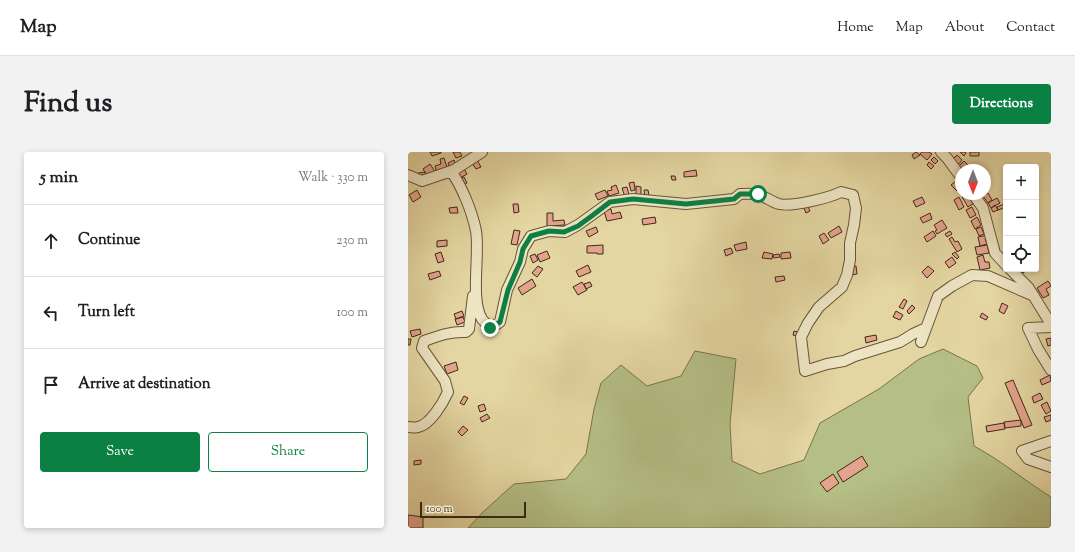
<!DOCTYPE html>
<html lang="en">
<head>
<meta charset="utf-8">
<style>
	body { margin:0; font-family:"Sorts Mill Goudy",serif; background:#f2f2f2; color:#202124 }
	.controls { position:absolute; right:12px; top:12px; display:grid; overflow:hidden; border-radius:4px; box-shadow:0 2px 6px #0003 }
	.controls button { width:36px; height:36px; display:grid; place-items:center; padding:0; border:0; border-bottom:1px solid #e0e0e0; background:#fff; color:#202124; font:20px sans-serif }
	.compass { position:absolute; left:547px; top:12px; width:36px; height:36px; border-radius:50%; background:#fff; box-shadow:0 2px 6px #0003; rotate:180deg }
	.scale { position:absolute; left:12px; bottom:10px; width:106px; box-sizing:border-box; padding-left:4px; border:2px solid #402913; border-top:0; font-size:11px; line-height:14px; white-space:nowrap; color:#402913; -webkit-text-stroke:3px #ede4c3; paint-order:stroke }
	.stop { position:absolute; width:12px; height:12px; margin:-9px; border:3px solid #0b8043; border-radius:50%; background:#fff }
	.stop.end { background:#0b8043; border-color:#fff; box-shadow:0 1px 4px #0008 }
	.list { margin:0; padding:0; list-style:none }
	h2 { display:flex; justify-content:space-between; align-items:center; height:52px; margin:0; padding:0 16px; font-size:17px }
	h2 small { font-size:13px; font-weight:400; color:#757577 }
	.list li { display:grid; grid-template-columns:26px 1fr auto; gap:12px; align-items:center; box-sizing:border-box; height:72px; padding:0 16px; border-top:1px solid #e0e0e0 }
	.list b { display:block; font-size:15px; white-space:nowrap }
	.list em { font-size:13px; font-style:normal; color:#757577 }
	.actions { display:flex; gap:8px; padding:12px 16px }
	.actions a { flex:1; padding:9px 0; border:1px solid #0b8043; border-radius:4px; text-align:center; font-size:14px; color:#0b8043 }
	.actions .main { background:#0b8043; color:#fff }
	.icon { flex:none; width:22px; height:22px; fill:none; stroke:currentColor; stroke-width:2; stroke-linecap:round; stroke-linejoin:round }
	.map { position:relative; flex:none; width:643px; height:376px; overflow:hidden; border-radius:4px }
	header { display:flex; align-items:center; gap:24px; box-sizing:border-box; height:56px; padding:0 20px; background:#fff; border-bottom:1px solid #e0e0e0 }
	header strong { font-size:19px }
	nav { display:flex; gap:22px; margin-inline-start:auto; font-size:14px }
	.intro { display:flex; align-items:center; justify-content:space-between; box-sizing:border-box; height:96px; padding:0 24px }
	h1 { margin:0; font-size:28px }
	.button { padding:10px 18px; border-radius:4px; background:#0b8043; color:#fff; font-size:14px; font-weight:700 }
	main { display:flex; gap:24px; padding:0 24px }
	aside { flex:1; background:#fff; border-radius:4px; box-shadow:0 2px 6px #0003 }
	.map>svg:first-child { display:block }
	.green { fill:#b4be85; stroke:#7a744c }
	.building { fill:#e3a48e; stroke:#402913 }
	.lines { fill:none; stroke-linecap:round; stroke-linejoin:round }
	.minor-casing { stroke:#695437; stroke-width:12 }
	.minor { stroke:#ede4c3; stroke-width:10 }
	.route { stroke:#0b8043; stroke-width:5 }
</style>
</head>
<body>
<header>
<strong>Map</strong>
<nav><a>Home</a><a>Map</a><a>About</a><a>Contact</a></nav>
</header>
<div class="intro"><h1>Find us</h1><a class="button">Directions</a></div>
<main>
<aside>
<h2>5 min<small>Walk · 330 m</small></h2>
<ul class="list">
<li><svg class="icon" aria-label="ahead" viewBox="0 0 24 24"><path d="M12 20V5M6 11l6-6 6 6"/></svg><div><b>Continue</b></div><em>230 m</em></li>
<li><svg class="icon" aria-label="left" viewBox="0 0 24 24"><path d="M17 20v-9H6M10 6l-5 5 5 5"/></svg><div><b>Turn left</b></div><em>100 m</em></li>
<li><svg class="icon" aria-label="arrive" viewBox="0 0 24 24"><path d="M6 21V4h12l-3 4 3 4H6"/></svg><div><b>Arrive at destination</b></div></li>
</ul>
<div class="actions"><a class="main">Save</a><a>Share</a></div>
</aside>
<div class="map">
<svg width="643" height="376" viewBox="0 0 643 376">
	<rect width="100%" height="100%" fill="#e4d6a2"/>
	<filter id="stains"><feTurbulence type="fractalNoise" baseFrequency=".005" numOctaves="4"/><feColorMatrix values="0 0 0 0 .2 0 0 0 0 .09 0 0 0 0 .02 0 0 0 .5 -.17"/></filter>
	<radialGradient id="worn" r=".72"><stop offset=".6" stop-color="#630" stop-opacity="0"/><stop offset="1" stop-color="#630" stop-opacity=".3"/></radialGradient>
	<path class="green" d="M535,197L569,214L575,226L560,245L566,294C594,309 617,329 643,345V376H60L75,360L106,332L158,327L178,302L186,257L193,231L213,213L239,234L273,224L287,199L328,207L322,272L324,309L352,322L396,308L412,271L471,237L511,207Z"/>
	<path class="building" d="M22,0H33V1L24,4Z
		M45,0H52L54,4L48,6Z
		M508,0L512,3L506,7L504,3Z
		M514,0H521L524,2L519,8L512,2Z
		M552,0H557L558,1L556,4Z
		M562,0H571V4H562Z
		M549,3L554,8L550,13L544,8Z
		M526,5L530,9L527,12L523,8Z
		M36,6L40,18L29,21L27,14L33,12L32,7Z
		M46,8L48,14L42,16L40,11Z
		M69,8L73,15L68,17L64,11Z
		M556,9L561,14L555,18L551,14Z
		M521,10L526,14L523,17L519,13Z
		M22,12L28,21L20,25L15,17Z
		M56,17L59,22L52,26L49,21Z
		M288,18L289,24L276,25V20Z
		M17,20L18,25L11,26L10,21Z
		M263,24H267L268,28H264Z
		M56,25L59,31L55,33L52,27Z
		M548,29L553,34L549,39L543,33Z
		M226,30L227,38L223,39L221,31Z
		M208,33L211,41L201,44L199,39L204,38L203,35Z
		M228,34L233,35V44H228Z
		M219,35L221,43L217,45L214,36Z
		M9,38L13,45L5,50L1,43Z
		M197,38L200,44L190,48L187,42Z
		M236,38H240L241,43L237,44Z
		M580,41L584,48L580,51L575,44Z
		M559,42L565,52L560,55L554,45Z
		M514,45L517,51L508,55L505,49Z
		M551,45L556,55L551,58L546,48Z
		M589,46L592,51L583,56L580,51Z
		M105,52H110L111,60L106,61Z
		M596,52L598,55L590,58L589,55Z
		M399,53L402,59L398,61L395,54Z
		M587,53L590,58L585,60L583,56Z
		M49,55L50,61H42L41,56Z
		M564,55L568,63L562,66L558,58Z
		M203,57L204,62L212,60L214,66L199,69L196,59Z
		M139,61H145V69L156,68L157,73L139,74Z
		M522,61L524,67L515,71L512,66Z
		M247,65L248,71L235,73L234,67Z
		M569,65L573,73L567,77L563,69Z
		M534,68L539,76L529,82L527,79L529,78L526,73Z
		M431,74L434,80L423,86L420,81Z
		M188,75L190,80L181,85L178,79Z
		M573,75L576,82L571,84L568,77Z
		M106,78L112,79L109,93L103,92Z
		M525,79L528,84L519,90L516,85Z
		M542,79L544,82L539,85L537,82Z
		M416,81L421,88L415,92L411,84Z
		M580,83V86L577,87L579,92L572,94L570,85Z
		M544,85L547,90L550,89L554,97L549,100L541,87Z
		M39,88V94L29,95V89Z
		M338,90L339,97L328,99L326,93Z
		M195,93V102H189V101H179V94Z
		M579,93L581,101L569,103L567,95Z
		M323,96L325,101L318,104L316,98Z
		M139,99L142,106L132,110L129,103Z
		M33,100L36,109L30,111L27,102Z
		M356,100L365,102L364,107L354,106Z
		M382,100L383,106L373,107V101Z
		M547,100L551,105L549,107L544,102Z
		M127,102L130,108L125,111L122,104Z
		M371,102L372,105L366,106L365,103Z
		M575,103L577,110H581L582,116L572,118L569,105Z
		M544,105L548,111L541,116L537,110Z
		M180,113L183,120L171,125L168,119Z
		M130,114L135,117L129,125L124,121Z
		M448,114L449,122L443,123V115Z
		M520,114L526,119L519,126L514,120Z
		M611,117H620L615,121Z
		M31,119L33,124L22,128L20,122Z
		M376,124L377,128L368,130L367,125Z
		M124,127L128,134L114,143L110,136Z
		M640,129L643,134L638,137L641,143L635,146L629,136Z
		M174,130L179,138L170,143L165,135Z
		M182,130L184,134L178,137L176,132Z
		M496,147L499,149L495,157L491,155Z
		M594,151L600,154L596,162L591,159Z
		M504,153L507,156L501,162L499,159Z
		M54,159L56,164L48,167L46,162Z
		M488,159L495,163L492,168L485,165Z
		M574,161L580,165L578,168L572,165Z
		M55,165L57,170L49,173L47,167Z
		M12,177L13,182L4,185L2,179Z
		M386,179L393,181L392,185L385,183Z
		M468,183L469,188L458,191L457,185Z
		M643,186V193L640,194L638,187Z
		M0,187H3L2,193H0Z
		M48,210L50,218L39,222L36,214Z
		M642,223L643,229L634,233L632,228Z
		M605,228L624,273L616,276L597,231Z
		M632,241L635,247L626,251L624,245Z
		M56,244L60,246L56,253L52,251Z
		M639,250L643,259L638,262L633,253Z
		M76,252L78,258L72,260L70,254Z
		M79,262L82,266L74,270L72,266Z
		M643,263V268L638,270L636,265Z
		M613,268V274L597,276L596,270Z
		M596,271L597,277L579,280L578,274Z
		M55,274L60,278L54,284L50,280Z
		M454,304L460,314L435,330L429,320Z
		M13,308V312L6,313V309Z
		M425,322L431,331L419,340L412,331Z
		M0,363L15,365V376H0Z"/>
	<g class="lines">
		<defs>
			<path id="minor" d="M533,0L539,6L553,25
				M43,19C54,35 64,59 68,79C72,102 62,148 74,167C76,170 80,173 83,176L92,170L99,138L112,110L115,97L123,84L141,79L157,80L170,73L202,50L225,47L278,52L326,47L332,42C338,42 345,41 351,43C358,45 364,50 371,52C384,55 421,46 433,40L445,43L448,56L446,73L442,91V108L439,123L434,135L411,155L400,171L393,185L397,219L419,212L436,209L447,204L492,190L505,182L518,176
				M0,23L14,29L46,18L74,0
				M565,42L575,56L587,101L598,113
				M602,117L620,135L643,172
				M643,175L620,176L630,197L643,218
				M513,190L530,144L544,134L564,123L580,124L626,144
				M0,275C3,275 7,276 10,275C22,273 35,251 40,240L37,229L14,196L16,189C30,184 43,179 58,180L61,177L65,144
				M643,289L614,299L620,307L643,315"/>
		</defs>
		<use href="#minor" class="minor-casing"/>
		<use href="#minor" class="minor"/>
	</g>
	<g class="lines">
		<path class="route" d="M82,176L92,170L100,138L112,110L115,97L123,84L141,79L156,80L170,74L185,63L202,50L225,47L278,52L326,47L332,42H350"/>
	</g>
	<rect width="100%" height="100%" filter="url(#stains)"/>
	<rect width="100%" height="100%" fill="url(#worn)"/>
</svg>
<div class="controls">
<button>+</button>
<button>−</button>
<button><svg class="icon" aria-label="locate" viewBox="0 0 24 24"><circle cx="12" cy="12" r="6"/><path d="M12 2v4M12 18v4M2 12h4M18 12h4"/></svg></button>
</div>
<svg class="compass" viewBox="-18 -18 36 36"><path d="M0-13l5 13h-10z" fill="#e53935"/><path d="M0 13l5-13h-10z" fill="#757577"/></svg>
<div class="scale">100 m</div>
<div class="stop" style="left:350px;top:42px"></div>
<div class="stop end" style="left:82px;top:176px"></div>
</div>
</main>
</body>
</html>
